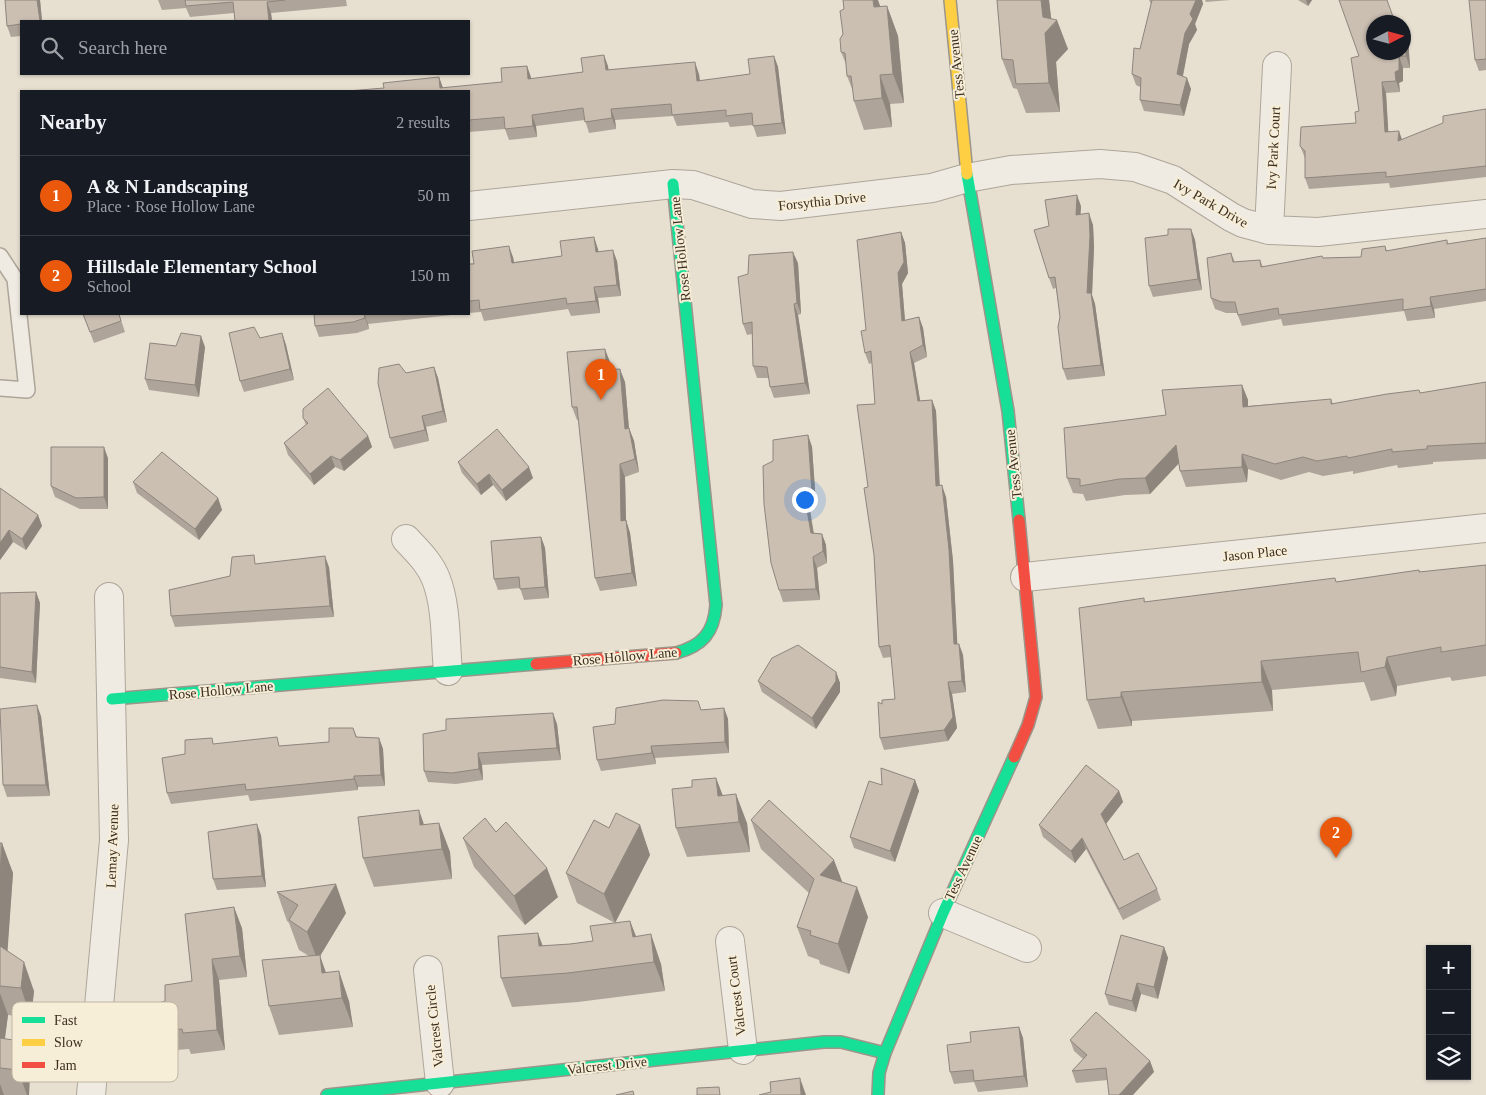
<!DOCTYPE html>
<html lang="en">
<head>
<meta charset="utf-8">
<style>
	body { margin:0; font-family:Georgia,serif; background:#242831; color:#f1f3f6 }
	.controls { position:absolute; right:15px; bottom:15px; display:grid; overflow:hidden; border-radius:0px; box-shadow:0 1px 4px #0004 }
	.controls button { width:45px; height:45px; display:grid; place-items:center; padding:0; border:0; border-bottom:1px solid #363941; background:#171b24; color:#f1f3f6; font:25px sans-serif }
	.compass { position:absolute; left:1366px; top:15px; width:45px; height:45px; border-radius:50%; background:#171b24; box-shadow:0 1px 4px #0004; rotate:84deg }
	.you { position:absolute; left:804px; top:499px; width:18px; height:18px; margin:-12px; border:4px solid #fff; border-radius:50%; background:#1a73e8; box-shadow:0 0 0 8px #1a73e833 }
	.badge { display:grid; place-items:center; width:32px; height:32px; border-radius:50%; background:#ea580c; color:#fff; font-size:16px; font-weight:700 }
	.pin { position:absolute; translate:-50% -41px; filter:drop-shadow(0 1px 2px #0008) }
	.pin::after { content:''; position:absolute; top:26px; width:18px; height:15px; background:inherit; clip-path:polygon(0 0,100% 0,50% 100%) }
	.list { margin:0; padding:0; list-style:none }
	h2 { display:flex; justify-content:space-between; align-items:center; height:65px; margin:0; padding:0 20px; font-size:21px }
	h2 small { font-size:16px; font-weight:400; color:#9ea1a6 }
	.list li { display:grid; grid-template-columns:32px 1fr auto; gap:15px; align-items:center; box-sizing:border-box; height:80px; padding:0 20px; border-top:1px solid #363941 }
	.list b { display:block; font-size:19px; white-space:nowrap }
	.list p { margin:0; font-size:16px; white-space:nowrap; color:#9ea1a6 }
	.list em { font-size:16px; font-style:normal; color:#9ea1a6 }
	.icon { flex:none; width:28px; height:28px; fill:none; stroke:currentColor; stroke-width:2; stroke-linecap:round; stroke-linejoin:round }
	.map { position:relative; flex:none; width:1486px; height:1095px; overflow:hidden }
	.search { position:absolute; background:#171b24; box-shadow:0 1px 4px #0004; left:20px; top:20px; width:450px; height:55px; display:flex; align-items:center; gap:12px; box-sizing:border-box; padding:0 18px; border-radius:0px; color:#9ea1a6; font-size:19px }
	.panel { position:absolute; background:#171b24; box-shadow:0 1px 4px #0004; left:20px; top:90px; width:450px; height:225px; border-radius:0px }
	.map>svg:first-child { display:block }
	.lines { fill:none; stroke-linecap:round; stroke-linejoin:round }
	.lane-casing { stroke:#ada599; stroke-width:18 }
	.street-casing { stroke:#ada599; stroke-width:30 }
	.fast-casing { stroke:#9c958a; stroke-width:14 }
	.slow-casing { stroke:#9c958a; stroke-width:14 }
	.jam-casing { stroke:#9c958a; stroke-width:14 }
	.lane { stroke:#efebe3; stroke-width:15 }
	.street { stroke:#efebe3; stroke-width:28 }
	.fast { stroke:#16e098; stroke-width:11 }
	.slow { stroke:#ffcf43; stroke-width:11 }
	.jam { stroke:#f24e42; stroke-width:11 }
	.wall { fill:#afa499 }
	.shaded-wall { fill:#8e867d }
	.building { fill:#cbbfb2; stroke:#8e867d }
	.labels { text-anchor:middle; stroke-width:4; stroke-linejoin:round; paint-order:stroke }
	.street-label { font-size:14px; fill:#3d2e20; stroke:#f7eed8 }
	.key { fill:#f7eed8; stroke:#bfb4a1; stroke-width:1 }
	.key-label { font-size:14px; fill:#3d2e20 }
</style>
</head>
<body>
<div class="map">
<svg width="1486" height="1095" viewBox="0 0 1486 1095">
	<rect width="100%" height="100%" fill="#e7e0d1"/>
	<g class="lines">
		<defs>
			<path id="lane" d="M0,256L15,279L27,390L0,388"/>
			<path id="street" d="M469,206L673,184L693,185L752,204L781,206L932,188L967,178L1011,170L1100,164L1135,167L1173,180L1231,217L1243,223L1269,230L1318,232L1486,214
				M1269,230L1277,66
				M406,539C417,551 430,563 436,579C447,607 445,642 448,671
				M1025,577L1486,528
				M943,913L1027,948
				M730,941L743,1050
				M428,970L440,1083
				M91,1095L114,840L109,597"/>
			<path id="fast" d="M967,174L1008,411L1019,520
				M673,184L716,605C714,633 702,646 676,653
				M112,699L536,664
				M327,1095L824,1042H841L885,1053
				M878,1095L879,1073L885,1053L943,913L1014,757"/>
			<path id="slow" d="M950,0L967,174"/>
			<path id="jam" d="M536,664L676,653
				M1014,757L1028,725L1036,697L1019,520"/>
		</defs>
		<use href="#lane" class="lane-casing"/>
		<use href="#street" class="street-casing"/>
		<use href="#fast" class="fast-casing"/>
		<use href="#slow" class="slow-casing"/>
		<use href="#jam" class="jam-casing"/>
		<use href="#lane" class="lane"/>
		<use href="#street" class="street"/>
		<use href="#fast" class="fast"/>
		<use href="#slow" class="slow"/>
		<use href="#jam" class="jam"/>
	</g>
	<path class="wall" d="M5,0H40L42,21H21V36L11,37L7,26Z
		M158,0H346L347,6L271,13L272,21H235L234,13L190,17L186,8L162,10Z
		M997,0H1049L1051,18L1068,49L1056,62L1060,112L1026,113L1017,89L1013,88L1002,59Z
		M1149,0H1202L1203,4L1195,24L1197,30L1189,44L1183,76L1191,89L1184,116L1144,111L1140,100V87L1136,85L1132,74L1140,49L1151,4Z
		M1205,0H1230L1206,2Z
		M1298,0H1312L1308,6Z
		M1486,0V70L1479,71L1475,60Z
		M887,6L898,36L904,103L890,104L892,127L864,130L854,101L853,91L847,76L846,64L841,52L880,7Z
		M1374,22L1408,36L1410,68H1403V81L1399,83L1400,92L1386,93L1388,131L1402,140L1486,109V177L1390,188L1389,183L1309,189L1305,178V158L1300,146L1356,123L1359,111V56Z
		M774,56L778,67L786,134L757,137L753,125L730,127L728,122L677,126L673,116L615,120L616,129L589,133L585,120L536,126L537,137L509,140L505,129L469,132V91L384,88L439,77L443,88L502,82L527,66L531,79L583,72L608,66V70L699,74L700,81L750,74Z
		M1081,206L1080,214L1093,225L1094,247L1092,295L1095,304L1105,376L1067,380L1063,369L1060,317L1056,288L1053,289L1049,278V226Z
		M1191,229L1195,240L1202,290L1153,297L1149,286L1168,235Z
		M901,232L905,243L908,273L902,284L905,321L919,317L923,328L927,357L914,363L920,401L932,400L936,411L940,486L946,497L953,561L957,644H959L963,655L966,692L952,694L957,728L948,741L884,750L880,738L882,704L895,699L891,657L883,658L879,647L874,555L868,487L875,404L872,363L869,364L865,353L866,330Z
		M594,237L598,251L617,261L621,296L598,298L600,313L571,316L568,309L484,321L481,312L469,313V264L513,257L514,262L562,256Z
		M1486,238V301L1434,309L1435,318L1407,321L1404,311L1283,326L1281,319L1242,326L1237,313H1226L1215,309L1211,298L1231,253L1235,262L1260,260L1263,267L1323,258L1361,257L1385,246L1387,251L1447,240L1448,244Z
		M798,263L801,314L798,315L810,394L774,398L770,387L769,378H757L753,366L752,334L747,335L743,324Z
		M83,314H119L125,332L94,343Z
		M314,314H461L368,324L369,329L357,333L319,337L315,326Z
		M282,333L286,345L294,380L244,392L240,381L260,338Z
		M176,346L205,347L199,397L149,390L145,379Z
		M610,362V370L625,382L629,428L634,441L639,472L625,477L626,520L630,533L637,586L600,591L595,578L579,420H577L572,407Z
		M434,367L438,378L447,422L426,427L429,441L394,449L390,438L406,373Z
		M1486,382V459L1433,462V464L1398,468L1397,465L1353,474V471L1323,476L1309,472L1281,480L1248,469L1247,482L1186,487L1180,471L1179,463L1150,494L1125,495L1086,501L1083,494L1073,493L1067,478L1166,415L1242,385L1248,400V406L1331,399L1333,404L1420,393Z
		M303,418L368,436L372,447L344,471L335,467L314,485L288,455L284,443L306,425Z
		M808,435L812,447L816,504H809L814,533L822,534L826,545L827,563L817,568L820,600L783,602L779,590L773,461Z
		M108,458V509H80L55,497L51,486Z
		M458,462L533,478L506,501L493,485L481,495L462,473Z
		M133,482L218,498L222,510L199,540L137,493Z
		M0,488L38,515L42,526L26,550L13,542L0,560Z
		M541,537L545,548L549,598L524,600L520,588L498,590L494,579Z
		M257,564L329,567L334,617L175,627L171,616L230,576Z
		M1486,565V676L1452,681L1450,677L1397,686L1396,696L1371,701L1364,682L1272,690L1273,711L1132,721V726L1098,729L1087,700L1144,598L1145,602L1337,582L1419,570L1420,572Z
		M36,592L40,603L36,683L0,678V593Z
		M836,672L840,683V692L816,729L762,692L758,681Z
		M724,708L728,719L729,753L655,758L656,764L601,771L597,760L701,710Z
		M41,716L50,796L7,797L3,785Z
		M557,724L561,760L482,765L483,780L456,784L428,782L424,771Z
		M353,728L357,737L379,738L383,749L385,786L358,787V790L250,801L248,795L171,804L167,793L185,754L214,744L280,746L329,742Z
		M716,778L723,796L747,823L750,852L687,857L676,828L692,787Z
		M915,780L919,791L895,862L854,848L850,837L882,785Z
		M1119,791L1123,802L1106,824L1124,860L1157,889L1161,900L1123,920L1086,849L1075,863L1043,837L1039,825Z
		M751,820L842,882L868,917L849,974L820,964L819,960L808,956L797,927L809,893L761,849Z
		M439,823L450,852L452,879L374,887L363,858L424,825Z
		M640,825L650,855L615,923L577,903L566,873L609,828Z
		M496,832L558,897L525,925L474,867L463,838Z
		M261,835L266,887L217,890L213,879Z
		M0,843L13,873L7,951L34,991L31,1018L8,1015L5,1039L20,1041L30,1071L29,1095H0Z
		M277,892L346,913L320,956L326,973L349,1001L353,1027L279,1035L269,1006L309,956L299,950L289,923L287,921Z
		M185,914L242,928L247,977L219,980L225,1050L191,1054L189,1049L163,1051L155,1031L165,1001L192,981Z
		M630,921L636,936L661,964L665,991L578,1002L512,1007L501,978L543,946L570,944L593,941Z
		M1164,947L1168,958L1158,999L1141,994L1136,1012L1109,1005L1105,994Z
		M1019,1027L1023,1038L1028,1087L978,1092L974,1082L954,1084L950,1072L971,1042Z
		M1070,1040L1150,1061L1154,1072L1108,1080L1076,1083L1072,1071L1083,1059L1074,1051Z"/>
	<path class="shaded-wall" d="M37,0H40L42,21H40Z
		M873,0H878L883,14L874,7Z
		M1041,0H1049L1052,26L1057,20L1068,49L1056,62L1060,112L1049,83Z
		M1196,0H1202L1203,4L1195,24L1197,30L1189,44L1181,85L1177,74L1185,33L1190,14Z
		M1306,0H1312L1308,6Z
		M267,2L271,13L272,21H269Z
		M887,6L898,36L904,103L893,74Z
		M1404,24L1408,36L1410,68L1406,56Z
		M604,55L608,66L610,81L606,70Z
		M774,56L778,67L786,134L782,123Z
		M1399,56L1403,68V81L1399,83L1400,92L1396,81L1395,72Z
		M695,62L699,74L701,92L697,81Z
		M527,66L531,77L532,90L528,79Z
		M880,75L890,104L892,127L882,98Z
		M439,77L443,88H440Z
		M1187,78L1191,89L1184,116L1180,105Z
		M1382,82L1386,93L1389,143L1385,132Z
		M611,109L615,120L616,129L612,118Z
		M532,115L536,126L537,137L533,126Z
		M1399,131L1403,142L1398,141Z
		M1077,195L1081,206L1080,226L1076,215Z
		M1089,213L1093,225L1094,247L1092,295L1095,304L1105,376L1101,365L1087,293Z
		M1191,229L1195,240L1202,290L1198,279Z
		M901,232L905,243L908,273L902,284L906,333L902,321L898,273Z
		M594,237L598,249L600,263L596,252Z
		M509,246L513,257L516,274L512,263Z
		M613,250L617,261L621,296L617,285Z
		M793,252L798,263L801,314L797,303Z
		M594,287L598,298L600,313L596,301Z
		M1430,297L1434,309L1435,318L1431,306Z
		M794,304L798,315L810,394L805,383Z
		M364,314L368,324L369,329L365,318Z
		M919,317L923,328L927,357L923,345Z
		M282,333L286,345L294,380L290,369Z
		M201,336L205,347L199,397L195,385Z
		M605,349L610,362L612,383L607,370Z
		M910,352L914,363L922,412L918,401Z
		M434,367L438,378L447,422L443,411Z
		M620,369L625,382L630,442L625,429Z
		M1242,385L1248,400V422L1243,407Z
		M932,400L936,411L940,497L936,486Z
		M422,416L426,427L429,441L425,430Z
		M629,428L634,441L639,472L635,459Z
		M808,435L812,447L816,504L812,493Z
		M368,436L372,447L344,471L340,460Z
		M1176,445L1182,460L1150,494L1145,478Z
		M104,447L108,458V509L104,497Z
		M1242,454L1248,469L1247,482L1242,467Z
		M331,456L335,467L314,485L310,474Z
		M620,464L625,477L626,520L630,533L637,586L632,573L621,521Z
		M529,467L533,478L506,501L502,490Z
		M489,474L493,485L481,495L477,484Z
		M942,485L946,497L953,561L958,656L954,644Z
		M804,493L809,504L815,544L811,533Z
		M218,498L222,510L199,540L195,529Z
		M38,515L42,526L26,550L22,539Z
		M9,530L13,542L0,560V543Z
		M822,534L826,545L827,563L823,551Z
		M541,537L545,548L549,598L545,587Z
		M325,556L329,567L334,617L330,606Z
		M813,557L817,568L820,600L816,589Z
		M36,592L40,603L36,683L32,672Z
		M959,644L963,655L966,692L962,681Z
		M1387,657L1397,686L1396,696L1385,667Z
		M1261,661L1272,690L1273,711L1262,682Z
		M836,672L840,683V692L816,729L812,718Z
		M948,682L952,694L957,728L948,741L944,730Z
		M1121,692L1132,721V726L1121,697Z
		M37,705L41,716L50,796L46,785Z
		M724,708L728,719L729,753L725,742Z
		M553,713L557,724L561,760L557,748Z
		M379,738L383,749L385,786L381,775Z
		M651,746L655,758L656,764L652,753Z
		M478,753L482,765L483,780L479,769Z
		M354,776L358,787V790L354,779Z
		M716,778L727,807L718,796Z
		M915,780L919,791L895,862L890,851Z
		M1119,791L1123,802L1105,825L1101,814Z
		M736,794L747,823L750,852L739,822Z
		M419,810L429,839L420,825Z
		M439,823L450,852L452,879L442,849Z
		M257,824L261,835L266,887L262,876Z
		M640,825L650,855L615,923L604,894Z
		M1082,838L1086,849L1075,863L1071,851Z
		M2,843L13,873L6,973L0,957V873Z
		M834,860L845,889L820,875Z
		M547,868L558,897L525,925L514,896Z
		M336,884L346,913L320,956L330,984L332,999L307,932Z
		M857,887L868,917L849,974L838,944Z
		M234,907L242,928L247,977L240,956Z
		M630,921L641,950L633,937Z
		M538,933L549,963L550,975L539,946Z
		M651,934L661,964L665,991L654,962Z
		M1164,947L1168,958L1158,999L1154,987Z
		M212,959L219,980L225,1050L217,1030Z
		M24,962L34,991L31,1018L21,988Z
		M339,971L349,1001L353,1027L342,998Z
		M1137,983L1141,994L1136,1012L1132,1001Z
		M0,993L8,1015L4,1044L0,1055Z
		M1019,1027L1023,1038L1028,1087L1024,1076Z
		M20,1041L30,1071L29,1095H27L18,1070Z
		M1150,1061L1154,1072L1133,1095H1119Z
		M800,1078L806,1095H801Z
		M0,1084L4,1095H0Z"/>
	<path class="building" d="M5,0H37L40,21H21V24L7,26Z
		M185,0H285L267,2L269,21H235L233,2L186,6Z
		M843,0H873L874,7L887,6L893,74L880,75L882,98L854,101L851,76H847L845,53L841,52L840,39L843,34L840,11L844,9Z
		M997,0H1041L1043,17L1057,20L1045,33L1049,83L1016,84L1013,60L1002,59Z
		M1152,0H1196L1190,14L1193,19L1185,33L1177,74L1187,78L1180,105L1140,100L1141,78L1132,74L1134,48L1140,49Z
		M1339,0H1387L1395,22H1374V52H1404V24L1406,56H1399V70L1395,72L1396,81L1382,82L1385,132L1399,131L1398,141L1443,123V116L1486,109V166L1386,177V172L1305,178V151L1300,146L1301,127L1356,123L1355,112L1359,111L1351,58L1359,56Z
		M1469,0H1486V59L1475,60Z
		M604,55L606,70L695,62L697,81L750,74L748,59L774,56L782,123L753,126L752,113L726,116V110L672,115L671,104L611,109L612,118L585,122L583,108L532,115L533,126L505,129L504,117L469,120V91H348L384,88L383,83L439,77L440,88L502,82L501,68L527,66L528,79L583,72L581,58Z
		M1077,195L1076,215L1089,213L1090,236L1087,293H1091L1101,365L1063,369L1058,327L1060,317L1055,277L1049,278L1034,230L1049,226L1045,200Z
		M1168,229H1191L1198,279L1149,286L1145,238L1168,235Z
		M901,232L904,262L898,273L902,321L919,317L923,345L910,352L918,401L932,400L936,486L942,485L949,550L954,644H959L962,681L948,682L953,717L944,730L880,738L878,702L882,704V700L895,699L890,645L879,647L874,555L864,488L868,487L857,405L875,404L871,351L865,353L861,331L866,330L857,240Z
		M594,237L596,252L613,250L617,285L594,287L596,301L567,304L566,298L480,310L479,300L469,301V264H474L472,251L509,246L512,263L562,256L560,241Z
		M1486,238V289L1430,297L1431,306L1403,310V299L1279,315L1278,308L1238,315L1235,302H1222L1211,298L1207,258L1231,253L1233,262L1260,260L1261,267L1322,256L1323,258L1361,257L1362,249L1385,246L1386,251L1447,240V244Z
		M793,252L797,303L794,304L805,383L770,387L767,367L753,366L752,322L743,324L738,277L748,274L749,255Z
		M83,314H119L121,321L90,332Z
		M314,314H364L365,318L353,322L315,326Z
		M254,327L260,338L282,333L290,369L240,381L229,333Z
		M181,333L201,336L195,385L145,379L150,343L176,346Z
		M605,349L607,370L620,369L625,429L629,428L635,459L620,464L621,521L626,520L632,573L595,578L577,407H572L567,352Z
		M399,364L406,373L434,367L443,411L422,416L425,430L390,438L378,383L379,368Z
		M1486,382V443L1427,446V449L1392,452V449L1348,458L1347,456L1317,461L1303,457L1275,464L1242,454V467L1180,471L1176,445L1145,478L1119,479L1080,486V479L1067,478L1064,428L1166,415L1162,390L1242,385L1243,407L1331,399V404L1387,394L1419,390L1420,393Z
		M328,388L368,436L340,460L331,456L310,474L284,443L308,423L303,418V409Z
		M497,429L529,467L502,490L489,474L477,484L458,462Z
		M808,435L812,493H804L811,533L822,534L823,551L813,557L816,589L779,590L771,563L764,504L763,466L773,461V440Z
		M51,447H104V497L76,498L51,486Z
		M162,452L218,498L195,529L133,482Z
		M0,488L38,515L22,539L9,530L0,543Z
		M541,537L545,587L520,589L519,577L494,579L491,541Z
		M254,555L255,564L325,556L330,606L171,616L169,590L230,576L232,557Z
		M1486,565V645L1441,652V647L1387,657L1385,667L1361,672L1358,652L1261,661L1262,682L1121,692V697L1087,700L1079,608L1144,598V602L1335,578L1336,582L1419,570V572Z
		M36,592L32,672L0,667V593Z
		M798,645L836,672V681L812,718L758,681L772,658Z
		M663,700L698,701L701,710L724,708L725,742L651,746L652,753L597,760L593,727L615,724L616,708Z
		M37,705L46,785H3L0,709Z
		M553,713L557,748L478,753L479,769L452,773L424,771L423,734L446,730V719Z
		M329,728H353L356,737L379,738L381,775L354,776V779L246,790L245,784L167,793L162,758L185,754V740L212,738L213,744L277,737L279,746L329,742Z
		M1086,765L1119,791L1101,814L1124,860L1138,853L1157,889L1119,909L1082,838L1071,851L1039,825Z
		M881,768L915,780L890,851L850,837L869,781L882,785Z
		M716,778L718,796L736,794L739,822L676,828L672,789L692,787V780Z
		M769,800L834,860L820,875L857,887L838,944L810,935L811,931L797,927L814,879L751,820Z
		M419,810L420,825L439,823L442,849L363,858L358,817Z
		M616,813L640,825L604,894L566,873L594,820L609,828Z
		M485,818L496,832L506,822L547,868L514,896L463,838Z
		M257,824L262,876L213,879L208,832Z
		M0,843H2L0,873Z
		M336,884L307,932L289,920L298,905L277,892Z
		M234,907L240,956L212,959L217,1030L183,1033L182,1029L155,1031L154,1005L165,1001V985L192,981L185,914Z
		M630,921L633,937L651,934L654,962L568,973L501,978L498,936L538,933L539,946L570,944L593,941L590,926Z
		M1121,935L1164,947L1154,987L1137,983L1132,1001L1105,994Z
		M0,946L24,962L21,988L0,986Z
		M320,955L322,973L339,971L342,998L269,1006L262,960Z
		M1096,1012L1150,1061L1119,1095H1109L1106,1068L1072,1071L1087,1055L1070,1040Z
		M1019,1027L1024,1076L974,1081L973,1070L950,1072L947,1045L971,1042L970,1032Z
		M0,1038L20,1041L18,1070L0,1068Z
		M800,1078L801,1095H759L771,1092L770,1082Z
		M719,1087L720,1095H697V1088Z
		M633,1091L634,1095H616Z"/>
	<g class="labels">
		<g class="street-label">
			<text transform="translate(956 64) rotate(-96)" y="5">Tess Avenue</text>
			<text transform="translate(1273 148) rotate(-87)" y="5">Ivy Park Court</text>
			<text transform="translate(822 201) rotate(-6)" y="5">Forsythia Drive</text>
			<text transform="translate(1211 203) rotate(30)" y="5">Ivy Park Drive</text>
			<text transform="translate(680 249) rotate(-96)" y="5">Rose Hollow Lane</text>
			<text transform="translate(1013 464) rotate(-96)" y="5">Tess Avenue</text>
			<text transform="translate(1255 553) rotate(-6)" y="5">Jason Place</text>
			<text transform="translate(625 656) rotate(-5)" y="5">Rose Hollow Lane</text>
			<text transform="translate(221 690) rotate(-5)" y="5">Rose Hollow Lane</text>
			<text transform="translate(112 846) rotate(-88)" y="5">Lemay Avenue</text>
			<text transform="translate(963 868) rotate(-65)" y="5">Tess Avenue</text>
			<text transform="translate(736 996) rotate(-97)" y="5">Valcrest Court</text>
			<text transform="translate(434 1026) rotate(-96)" y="5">Valcrest Circle</text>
			<text transform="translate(607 1065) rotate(-6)" y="5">Valcrest Drive</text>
		</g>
	</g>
	<rect x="12" y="1002" width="166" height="80" rx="8" class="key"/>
	<rect x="22" y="1017" width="23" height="6" fill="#16e098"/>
	<rect x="22" y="1039" width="23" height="7" fill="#ffcf43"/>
	<rect x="22" y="1062" width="23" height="6" fill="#f24e42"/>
	<g class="key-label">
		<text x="54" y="1025">Fast</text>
		<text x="54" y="1047">Slow</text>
		<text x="54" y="1070">Jam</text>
	</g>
</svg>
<div class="controls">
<button>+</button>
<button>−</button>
<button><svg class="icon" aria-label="layers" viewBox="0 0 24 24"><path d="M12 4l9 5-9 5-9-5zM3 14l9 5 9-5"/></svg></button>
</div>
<svg class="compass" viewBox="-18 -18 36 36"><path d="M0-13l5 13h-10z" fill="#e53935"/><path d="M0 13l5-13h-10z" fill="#9ea1a6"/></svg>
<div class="you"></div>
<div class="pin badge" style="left:601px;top:400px">1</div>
<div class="pin badge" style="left:1336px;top:858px">2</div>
<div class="search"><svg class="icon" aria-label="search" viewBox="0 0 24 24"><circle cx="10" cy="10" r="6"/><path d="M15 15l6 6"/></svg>Search here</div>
<section class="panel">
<h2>Nearby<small>2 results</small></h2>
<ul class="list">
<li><span class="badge">1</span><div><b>A &amp; N Landscaping</b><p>Place · Rose Hollow Lane</p></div><em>50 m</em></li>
<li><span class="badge">2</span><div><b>Hillsdale Elementary School</b><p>School</p></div><em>150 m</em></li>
</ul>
</section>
</div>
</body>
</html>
